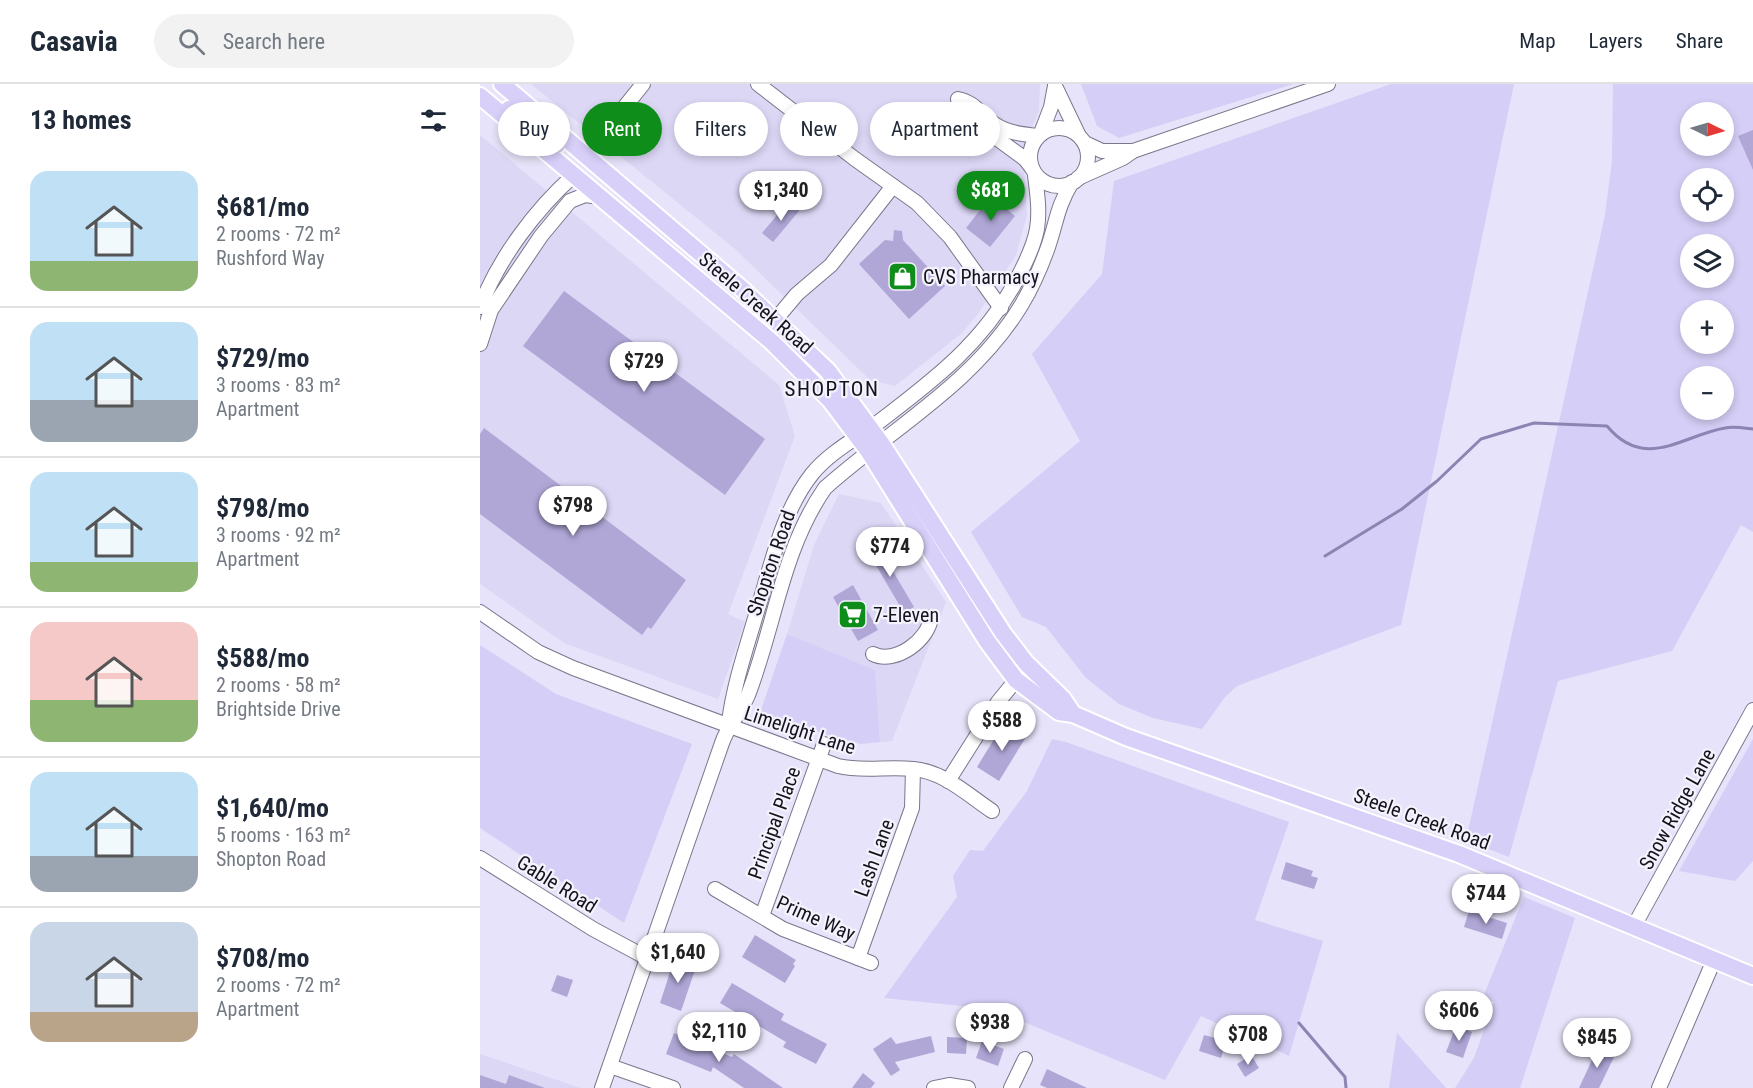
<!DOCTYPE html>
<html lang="en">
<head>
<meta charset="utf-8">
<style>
  :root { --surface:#fff; --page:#f2f2f3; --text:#1f2937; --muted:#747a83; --line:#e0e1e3; --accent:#0f8d1a }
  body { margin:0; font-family:"Roboto Condensed",sans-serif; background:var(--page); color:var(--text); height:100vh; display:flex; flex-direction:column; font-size:22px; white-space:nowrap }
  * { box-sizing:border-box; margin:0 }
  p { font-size:20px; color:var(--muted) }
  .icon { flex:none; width:33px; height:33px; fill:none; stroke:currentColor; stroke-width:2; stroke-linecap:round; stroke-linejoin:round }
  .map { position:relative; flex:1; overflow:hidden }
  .side { display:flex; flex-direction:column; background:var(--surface); width:480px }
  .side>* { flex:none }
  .banner { position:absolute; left:18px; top:18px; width:570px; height:54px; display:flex; gap:12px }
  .needle { width:39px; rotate:95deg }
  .fabs { position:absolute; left:1200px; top:18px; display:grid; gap:12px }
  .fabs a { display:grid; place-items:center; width:54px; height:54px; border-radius:50%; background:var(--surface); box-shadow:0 3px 9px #0003; font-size:30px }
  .price { position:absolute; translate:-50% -51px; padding:0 14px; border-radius:21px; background:#fff; color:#222; font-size:20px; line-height:39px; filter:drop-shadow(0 2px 3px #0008) }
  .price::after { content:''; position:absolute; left:50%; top:36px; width:18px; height:14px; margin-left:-9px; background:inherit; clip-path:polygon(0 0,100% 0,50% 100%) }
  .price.on { background:var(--accent); color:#fff }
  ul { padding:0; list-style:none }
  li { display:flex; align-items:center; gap:18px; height:150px; padding:0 30px }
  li+li { border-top:2px solid var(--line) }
  li span { display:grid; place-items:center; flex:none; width:168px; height:120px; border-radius:18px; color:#555 }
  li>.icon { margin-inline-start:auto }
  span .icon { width:72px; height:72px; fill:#fffc; stroke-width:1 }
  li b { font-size:26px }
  h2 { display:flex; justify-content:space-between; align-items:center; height:72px; padding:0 30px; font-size:26px }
  .chip { padding:0 21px; border-radius:27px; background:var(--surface); box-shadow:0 3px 9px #0003; font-size:21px; line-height:54px }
  .chip.on { background:var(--accent); color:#fff }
  header { display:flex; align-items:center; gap:36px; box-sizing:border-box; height:84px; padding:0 30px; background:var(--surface); border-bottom:2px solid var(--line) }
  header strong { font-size:28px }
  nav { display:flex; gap:33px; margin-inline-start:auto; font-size:21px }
  .search { width:420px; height:54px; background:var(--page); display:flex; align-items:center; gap:15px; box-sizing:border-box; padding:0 21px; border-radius:33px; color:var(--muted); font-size:22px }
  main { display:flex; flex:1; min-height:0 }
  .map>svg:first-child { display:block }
  .built { fill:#dcd7f5 }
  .green { fill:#d5cef6; fill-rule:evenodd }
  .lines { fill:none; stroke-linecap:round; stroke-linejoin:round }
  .stream { stroke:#8d84b3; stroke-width:3 }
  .building { fill:#b0a7d7 }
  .minor-casing { stroke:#7a778b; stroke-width:16 }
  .major-casing { stroke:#fff; stroke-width:20 }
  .minor { stroke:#fff; stroke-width:14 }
  .major { stroke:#d9d0fa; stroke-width:16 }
  .labels { text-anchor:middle; stroke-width:4.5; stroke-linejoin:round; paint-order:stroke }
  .poi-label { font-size:20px; fill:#14131b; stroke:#f4f2fc; text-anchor:start }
  .street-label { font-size:20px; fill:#14131b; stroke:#f4f2fc }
  .neighbourhood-label { font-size:21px; letter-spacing:1.5px; fill:#14131b; stroke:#f4f2fc }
</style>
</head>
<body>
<header>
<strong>Casavia</strong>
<div class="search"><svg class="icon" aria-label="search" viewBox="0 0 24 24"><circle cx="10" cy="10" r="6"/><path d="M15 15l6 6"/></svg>Search here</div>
<nav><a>Map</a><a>Layers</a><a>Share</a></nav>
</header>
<main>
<section class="side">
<h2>13 homes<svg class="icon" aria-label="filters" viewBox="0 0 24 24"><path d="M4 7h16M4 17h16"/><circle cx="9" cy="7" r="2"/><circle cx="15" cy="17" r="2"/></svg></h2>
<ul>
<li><span style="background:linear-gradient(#bfe0f5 75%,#8fb573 0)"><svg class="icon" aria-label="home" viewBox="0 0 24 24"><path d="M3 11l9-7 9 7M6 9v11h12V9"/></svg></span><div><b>$681/mo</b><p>2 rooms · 72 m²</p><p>Rushford Way</p></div></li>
<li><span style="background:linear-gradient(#bfe0f5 65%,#9aa5b1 0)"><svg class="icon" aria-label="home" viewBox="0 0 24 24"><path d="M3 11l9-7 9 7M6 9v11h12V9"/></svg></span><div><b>$729/mo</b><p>3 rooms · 83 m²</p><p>Apartment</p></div></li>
<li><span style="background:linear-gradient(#bfe0f5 75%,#8fb573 0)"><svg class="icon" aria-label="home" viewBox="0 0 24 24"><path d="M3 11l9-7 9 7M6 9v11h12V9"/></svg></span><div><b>$798/mo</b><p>3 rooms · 92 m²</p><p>Apartment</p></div></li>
<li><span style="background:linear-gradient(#f6c9c9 65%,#8fb573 0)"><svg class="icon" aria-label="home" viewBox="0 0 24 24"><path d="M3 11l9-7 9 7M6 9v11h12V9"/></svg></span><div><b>$588/mo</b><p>2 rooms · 58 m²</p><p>Brightside Drive</p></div></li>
<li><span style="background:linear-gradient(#bfe0f5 70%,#9aa5b1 0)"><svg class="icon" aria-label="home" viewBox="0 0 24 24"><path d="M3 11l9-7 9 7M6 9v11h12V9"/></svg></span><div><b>$1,640/mo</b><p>5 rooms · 163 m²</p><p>Shopton Road</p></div></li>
<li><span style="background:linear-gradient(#c9d6e8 75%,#b9a48a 0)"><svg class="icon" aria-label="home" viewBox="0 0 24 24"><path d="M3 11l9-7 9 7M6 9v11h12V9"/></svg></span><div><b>$708/mo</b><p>2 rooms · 72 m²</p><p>Apartment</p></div></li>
</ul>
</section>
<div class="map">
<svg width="1273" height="1004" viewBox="0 0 1273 1004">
  <rect width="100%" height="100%" fill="#e7e3fa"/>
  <g class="built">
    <polygon points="51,0 560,0 559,27 543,65 547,131 536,171 498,230 482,249 415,302 390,296 255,165"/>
    <polygon points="0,51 299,301 315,352 248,530 265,538 238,615 84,559 0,500"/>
    <polygon points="359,410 401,419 466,518 412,657 400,658 395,586 307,550 334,461"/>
    <polygon points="0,970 101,1004 0,1004"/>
  </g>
  <g class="green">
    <polygon points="601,0 813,0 639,54 617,42"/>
    <polygon points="911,0 1034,0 921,541 757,602 745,613 722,645 673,634 639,620 606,594 566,543 542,533 491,448 600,357 552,270 622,190 634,97"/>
    <path d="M1133 0H1273V448L1261 441 1192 567 1078 597 1029 773 986 756 1125 131 1132 77ZM1210 28H1244V62H1210ZM1210 94H1244V128H1210ZM1210 160H1244V194H1210ZM1210 226H1244V260H1210ZM1210 292H1244V326H1210Z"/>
    <polygon points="307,550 395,586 400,658 381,660 284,633 281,626"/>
    <polygon points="0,561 76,610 212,660 144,839 0,744"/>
    <polygon points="572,655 586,658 809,738 775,836 843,857 809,972 721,932 685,996 512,925 404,914 477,813 473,792 490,766 503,767 547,707"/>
    <polygon points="1273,655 1273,777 1255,797 1199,787"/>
    <polygon points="1044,813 1095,834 1040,1004 975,1004 994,974 1014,918 1003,913"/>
    <polygon points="917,949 966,1004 909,1004"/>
  </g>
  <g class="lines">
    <g class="stream">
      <path d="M845 472 922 425 957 397 1001 355 1054 339 1127 342C1165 388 1203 351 1245 344 1253 342 1264 344 1273 345"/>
      <polyline points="819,939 865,993 866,1004"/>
    </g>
  </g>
  <g class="building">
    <polygon points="1273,46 1273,86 1258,52"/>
    <polygon points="511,112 535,132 510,163 486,144"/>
    <polygon points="309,117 319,127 293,158 282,149"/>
    <polygon points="414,146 422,147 423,156 465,202 429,235 379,180 405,156 413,157"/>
    <polygon points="84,207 285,355 245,411 43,262"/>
    <polygon points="4,344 206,496 171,545 168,543 162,551 0,430 0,350"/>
    <polygon points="397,460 434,523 424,529 387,466"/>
    <polygon points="373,501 398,546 378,557 353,513"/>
    <polygon points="524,639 546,653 519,697 497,683"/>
    <polygon points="806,778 833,787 831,792 838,794 834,805 801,795"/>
    <polygon points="989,827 1027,839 1022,855 984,843"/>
    <polygon points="275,851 316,876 313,880 315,882 305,899 262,873"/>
    <polygon points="195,873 217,880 201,927 180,919"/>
    <polygon points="77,891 93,896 87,913 71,907"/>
    <polygon points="252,899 304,930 301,936 347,960 336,980 303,963 306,958 240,919"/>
    <polygon points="976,942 992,948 983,974 966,968"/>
    <polygon points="194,949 252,973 254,970 303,1004 264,1004 233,983 231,988 186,970"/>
    <polygon points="724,951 746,957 741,974 719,967"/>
    <polygon points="451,952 455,968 415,978 420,986 411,992 393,965 411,953 416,960"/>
    <polygon points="467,953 487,954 486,970 467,969"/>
    <polygon points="502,957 524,965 518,982 496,974"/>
    <polygon points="1118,963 1135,971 1119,1004 1099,1004"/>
    <polygon points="771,971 779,984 765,993 757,980"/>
    <polygon points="567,985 607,1004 567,1004 560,1001"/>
    <polygon points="383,989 395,999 391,1004 372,1004"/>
    <polygon points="0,991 26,1000 29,991 65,1004 0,1004"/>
  </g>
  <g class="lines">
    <defs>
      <g id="minor">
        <polyline points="278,0 375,75 437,119 470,153 521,224"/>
        <polyline points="575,2 598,50"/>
        <circle cx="579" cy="73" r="29"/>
        <polyline points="561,49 571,23 575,2"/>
        <polyline points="605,59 622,67 653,67"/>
        <polyline points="106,71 163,0"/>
        <path d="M552 84 545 75 481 28 478 15C493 18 498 27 509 36 523 48 539 50 558 52"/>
        <polyline points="598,94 643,74 653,67 848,0"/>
        <path d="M0 223C19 174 55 126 94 91"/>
        <polyline points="296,235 317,210 351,181 413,102"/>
        <polyline points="0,260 11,226 61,152 90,117 105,111 120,113"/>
        <path d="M0 528 58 568 93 584 358 682C383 688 408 682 433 685 463 687 488 711 512 727"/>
        <path d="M393 570C415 581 449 556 451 533"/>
        <path d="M249 638C254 599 267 562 278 524 292 479 302 428 332 390 350 368 377 354 400 337 454 296 505 257 537 195 545 180 554 162 557 145 560 126 557 109 555 91"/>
        <polyline points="468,697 518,618 536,596"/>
        <polyline points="0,774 113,845 167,874"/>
        <polyline points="235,805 303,845 391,879"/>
        <polyline points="282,832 344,660"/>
        <polyline points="1154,842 1273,626"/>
        <polyline points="378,874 432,724 433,685"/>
        <polyline points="130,982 193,1004"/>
        <path d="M122 1004 242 659C248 641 261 628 268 611 295 541 302 466 345 404 412 344 494 300 542 220 552 203 560 185 567 166 577 138 576 125 592 98"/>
        <polyline points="454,1004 469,1001 488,1004"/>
        <polyline points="531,1004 545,975"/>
        <polyline points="1179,1004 1234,876"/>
      </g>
      <g id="major">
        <polyline points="22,0 262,205 348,287 401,359 523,549 546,579 583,615 593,630"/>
        <polyline points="0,12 292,258 350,316 389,368 507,557 536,596 579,628 593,630 646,653 979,770 1273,892"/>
        <polyline points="29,25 77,61"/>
      </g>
    </defs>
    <use href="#minor" class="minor-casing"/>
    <use href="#major" class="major-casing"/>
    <use href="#minor" class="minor"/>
    <use href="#major" class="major"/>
  </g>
  <defs>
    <symbol id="shop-square" viewBox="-11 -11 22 22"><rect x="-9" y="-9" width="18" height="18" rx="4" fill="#0f8d1a" stroke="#f4f2fc"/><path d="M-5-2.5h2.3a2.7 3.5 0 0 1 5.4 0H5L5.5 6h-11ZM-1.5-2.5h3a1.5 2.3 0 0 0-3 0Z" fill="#fff"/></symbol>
    <symbol id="supermarket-square" viewBox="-11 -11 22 22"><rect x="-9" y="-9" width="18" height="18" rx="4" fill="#0f8d1a" stroke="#f4f2fc"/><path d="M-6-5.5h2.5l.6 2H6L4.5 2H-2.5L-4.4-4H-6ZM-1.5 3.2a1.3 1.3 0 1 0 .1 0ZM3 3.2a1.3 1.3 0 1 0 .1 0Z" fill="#fff"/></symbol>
  </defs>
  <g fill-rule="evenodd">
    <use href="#shop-square" x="406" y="176" width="33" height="33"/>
    <use href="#supermarket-square" x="356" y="514" width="33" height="33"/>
  </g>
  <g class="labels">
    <g class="poi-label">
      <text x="443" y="200">CVS Pharmacy</text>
      <text x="393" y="538">7-Eleven</text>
    </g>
    <g class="street-label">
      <text transform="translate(276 219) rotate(41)" y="7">Steele Creek Road</text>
      <text transform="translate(291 479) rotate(-71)" y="7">Shopton Road</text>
      <text transform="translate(320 646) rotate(18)" y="7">Limelight Lane</text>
      <text transform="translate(1197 725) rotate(-61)" y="7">Snow Ridge Lane</text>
      <text transform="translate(942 735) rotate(20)" y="7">Steele Creek Road</text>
      <text transform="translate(294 739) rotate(-70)" y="7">Principal Place</text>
      <text transform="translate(394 774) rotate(-70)" y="7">Lash Lane</text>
      <text transform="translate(77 800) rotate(32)" y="7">Gable Road</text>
      <text transform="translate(336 834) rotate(24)" y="7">Prime Way</text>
    </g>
    <g class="neighbourhood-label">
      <text x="352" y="312">SHOPTON</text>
    </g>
  </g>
</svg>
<div class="fabs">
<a><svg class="needle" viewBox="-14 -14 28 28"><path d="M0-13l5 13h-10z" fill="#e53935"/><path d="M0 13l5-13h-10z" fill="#747a83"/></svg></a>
<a><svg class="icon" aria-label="locate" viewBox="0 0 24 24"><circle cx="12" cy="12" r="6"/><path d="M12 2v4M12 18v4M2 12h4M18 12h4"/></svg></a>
<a><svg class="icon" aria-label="layers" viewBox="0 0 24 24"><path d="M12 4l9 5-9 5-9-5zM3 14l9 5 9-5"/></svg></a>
<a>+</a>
<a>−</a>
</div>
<b class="price" style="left:301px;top:138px">$1,340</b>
<b class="price on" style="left:511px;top:138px">$681</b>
<b class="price" style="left:164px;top:309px">$729</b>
<b class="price" style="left:93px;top:453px">$798</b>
<b class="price" style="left:410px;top:494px">$774</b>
<b class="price" style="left:522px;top:668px">$588</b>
<b class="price" style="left:1006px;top:841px">$744</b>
<b class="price" style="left:198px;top:900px">$1,640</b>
<b class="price" style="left:979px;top:958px">$606</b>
<b class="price" style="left:510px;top:970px">$938</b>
<b class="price" style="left:239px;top:979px">$2,110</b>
<b class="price" style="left:768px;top:982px">$708</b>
<b class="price" style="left:1117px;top:985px">$845</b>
<div class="banner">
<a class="chip">Buy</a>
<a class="chip on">Rent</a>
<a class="chip">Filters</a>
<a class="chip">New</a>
<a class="chip">Apartment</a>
</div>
</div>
</main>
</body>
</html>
